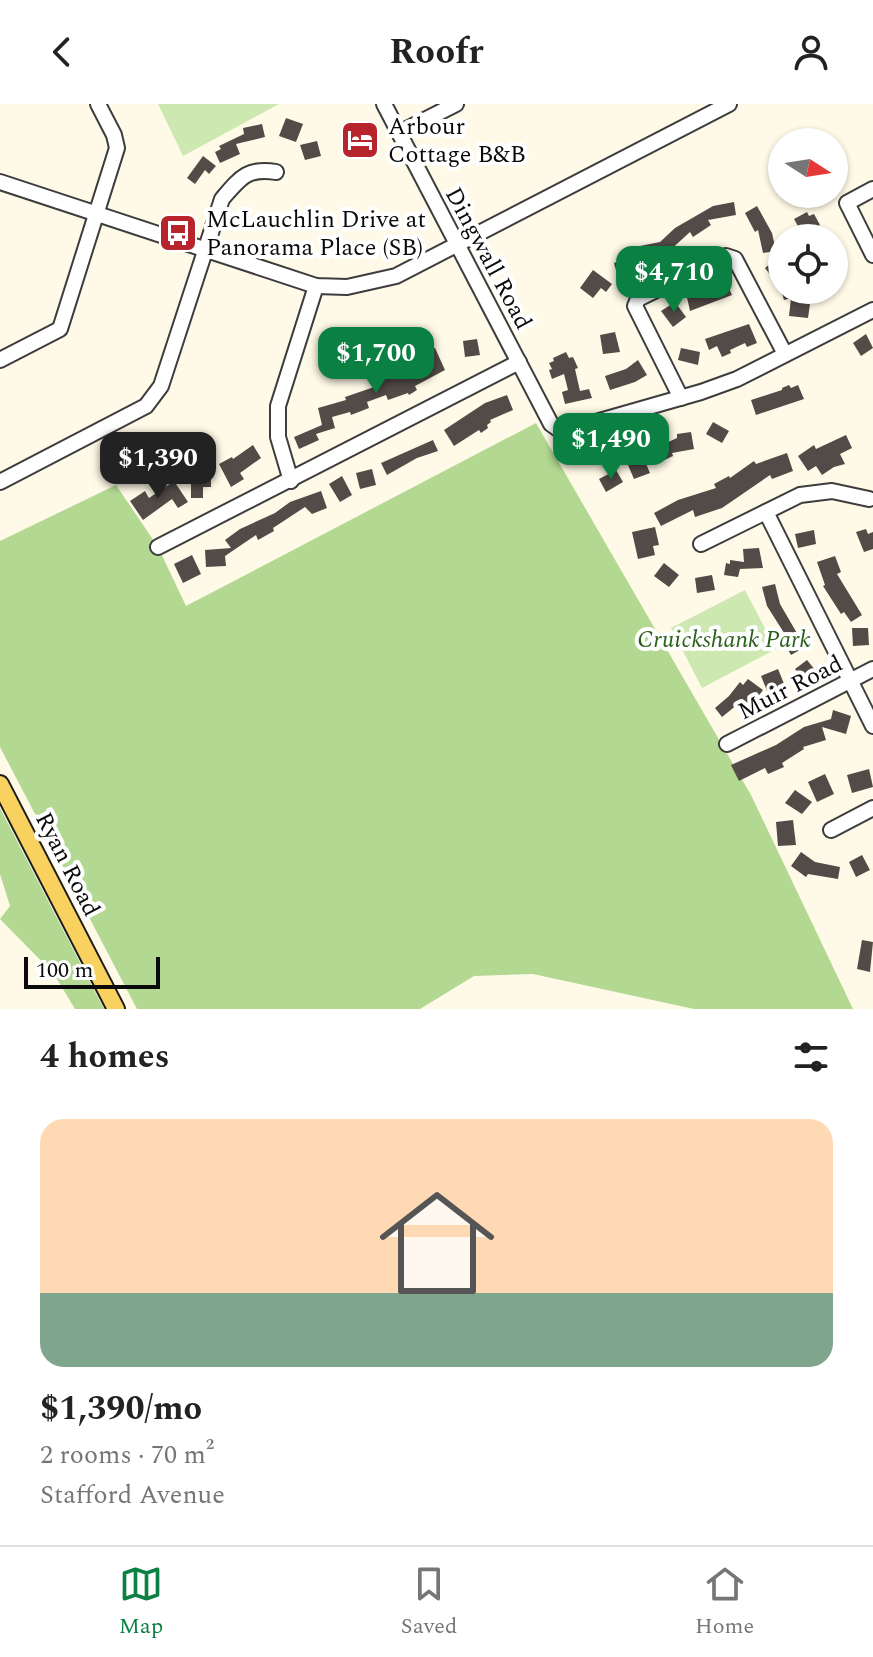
<!DOCTYPE html>
<html lang="en">
<head>
<meta charset="utf-8">
<style>
  :root { --surface:#fff; --page:#f6f6f6; --text:#222; --muted:#767676; --line:#e0e0e0; --accent:#0b8043 }
  body { margin:0; font-family:Spectral,serif; background:var(--page); color:var(--text); height:100vh; display:flex; flex-direction:column; font-size:30px; white-space:nowrap }
  * { box-sizing:border-box; margin:0 }
  p { font-size:26px; color:var(--muted) }
  .icon { flex:none; width:44px; height:44px; fill:none; stroke:currentColor; stroke-width:2; stroke-linecap:round; stroke-linejoin:round }
  .map { position:relative; height:905px; overflow:hidden }
  .side { display:flex; flex-direction:column; background:var(--surface); flex:1 }
  .side>* { flex:none }
  .needle { width:52px; rotate:102deg }
  .fabs { position:absolute; left:768px; top:24px; display:grid; gap:16px }
  .fabs a { display:grid; place-items:center; width:80px; height:80px; border-radius:50%; background:var(--surface); box-shadow:0 2px 6px #0004; font-size:40px }
  .scale { position:absolute; left:24px; bottom:20px; width:136px; box-sizing:border-box; padding-left:8px; border:4px solid #0a0a0a; border-top:0; font-size:22px; line-height:28px; white-space:nowrap; color:#0a0a0a; -webkit-text-stroke:6px #fff; paint-order:stroke }
  .price { position:absolute; translate:-50% -68px; padding:0 18px; border-radius:16px; background:var(--accent); color:#fff; font-size:26px; line-height:52px; filter:drop-shadow(0 2px 4px #0008) }
  .price::after { content:''; position:absolute; left:50%; top:48px; width:24px; height:18px; margin-left:-12px; background:inherit; clip-path:polygon(0 0,100% 0,50% 100%) }
  .price.current { background:#222; color:#fff }
  ul { padding:0; list-style:none }
  li { display:grid; align-content:center; gap:16px; height:424px; padding:0 40px }
  li+li { border-top:2px solid var(--line) }
  li span { display:grid; place-items:center; height:248px; border-radius:24px; color:#555 }
  li>.icon { margin-inline-start:auto }
  span .icon { width:144px; height:144px; fill:#fffc; stroke-width:1 }
  li b { font-size:34px }
  h2 { display:flex; justify-content:space-between; align-items:center; height:96px; padding:0 40px; font-size:34px }
  header { display:flex; justify-content:space-between; align-items:center; height:104px; padding:0 40px; background:var(--surface); font-size:36px; font-weight:700 }
  .tabs { display:flex; justify-content:space-around; align-items:center; height:112px; border-top:2px solid var(--line); background:var(--surface); font-size:22px; color:var(--muted) }
  .tabs a { display:grid; justify-items:center; gap:4px }
  .tabs .current { color:var(--accent) }
  .map>svg:first-child { display:block }
  .green { fill:#cee8b2 }
  .forest { fill:#b2d892 }
  .building { fill:#524b47 }
  .lines { fill:none; stroke-linecap:round; stroke-linejoin:round }
  .minor-casing { stroke:#3d3d3d; stroke-width:18 }
  .major-casing { stroke:#1b1b1b; stroke-width:20 }
  .minor { stroke:#fff; stroke-width:14 }
  .major { stroke:#f8d15e; stroke-width:16 }
  .labels { text-anchor:middle; stroke-width:8; stroke-linejoin:round; paint-order:stroke }
  .poi-label { font-size:24px; fill:#0a0a0a; stroke:#fff; text-anchor:start }
  .street-label { font-size:24px; fill:#0a0a0a; stroke:#fff }
  .park-label { font-size:24px; font-style:italic; fill:#2b601c; stroke:#fff }
</style>
</head>
<body>
<header><svg class="icon" aria-label="back" viewBox="0 0 24 24"><path d="M15 5l-7 7 7 7"/></svg>Roofr<svg class="icon" aria-label="person" viewBox="0 0 24 24"><circle cx="12" cy="8" r="4"/><path d="M4 21q1-7 8-7t8 7"/></svg></header>
<div class="map">
<svg width="873" height="905" viewBox="0 0 873 905">
  <rect width="100%" height="100%" fill="#fffae7"/>
  <g class="green">
    <polygon points="158,0 279,0 183,52"/>
    <polygon points="745,486 776,545 702,584 671,524"/>
  </g>
  <g class="forest">
    <polygon points="536,319 751,691 853,905 694,905 533,870 474,872 420,905 137,905 0,643 0,437 116,381 158,443 186,502"/>
    <polygon points="0,704 104,905 75,905 54,870 0,815 10,802 0,770"/>
  </g>
  <g class="building">
    <polygon points="286,14 303,20 296,38 279,32"/>
    <polygon points="262,20 265,33 236,40 240,50 220,59 215,48 221,45 219,42 244,30 243,24"/>
    <polygon points="317,37 321,52 305,56 300,41"/>
    <polygon points="203,52 216,62 209,70 205,66 195,80 187,74"/>
    <polygon points="734,98 736,111 708,116 711,121 693,133 690,128 667,149 654,151 656,160 639,164 640,166 618,173 614,159 641,150 640,142 660,138 675,124 713,102"/>
    <polygon points="757,102 772,129 776,147 763,149 758,126 755,128 745,109"/>
    <polygon points="807,108 809,112 814,110 820,121 803,131 794,115"/>
    <polygon points="782,150 782,171 775,177 765,164"/>
    <polygon points="593,166 612,180 606,188 601,184 593,194 580,184"/>
    <polygon points="714,176 717,184 727,180 732,191 690,207 686,189 706,183 705,180"/>
    <polygon points="781,186 811,186 804,190 807,199 810,200 808,214 789,212 791,194 784,196"/>
    <polygon points="675,198 686,213 673,223 661,207"/>
    <polygon points="749,220 757,239 747,243 745,239 730,246 731,249 722,253 717,242 709,246 705,235"/>
    <polygon points="615,228 620,248 603,250 600,231"/>
    <polygon points="866,230 873,244 861,252 853,239"/>
    <polygon points="477,235 480,251 465,253 463,237"/>
    <polygon points="435,244 445,266 415,282 417,286 409,291 408,289 388,296 386,291 367,298 369,304 351,311 350,308 332,313 335,324 316,330 319,336 299,345 294,333 322,321 318,304 346,296 345,293 380,281 378,276 391,272 392,275 422,257 419,251"/>
    <polygon points="681,244 700,248 698,261 678,256"/>
    <polygon points="566,248 569,254 573,253 578,264 575,265 580,287 589,285 592,294 565,300 562,288 568,286 564,270 552,275 549,266 552,265 549,259 554,257 553,254"/>
    <polygon points="638,256 647,271 635,278 610,286 605,272 626,265"/>
    <polygon points="789,281 791,284 798,281 804,295 756,311 751,296 782,286 782,284"/>
    <polygon points="507,291 513,306 490,316 491,318 487,321 488,324 481,329 479,326 454,342 444,326 485,299"/>
    <polygon points="713,318 729,327 722,339 706,330"/>
    <polygon points="691,328 694,345 672,349 673,352 660,358 653,345 677,334 677,330"/>
    <polygon points="846,331 852,344 840,350 845,360 834,363 822,371 816,362 808,367 798,352 814,341 816,345"/>
    <polygon points="433,336 438,347 417,354 387,371 381,359"/>
    <polygon points="253,341 261,354 240,369 244,375 231,383 219,360 232,353 233,355"/>
    <polygon points="787,349 793,367 772,375 770,371 722,404 695,413 693,406 661,422 654,409 678,396 716,384 714,380 729,372 730,374 754,357 756,360"/>
    <polygon points="644,355 650,369 634,375 628,361"/>
    <polygon points="372,365 376,381 360,385 356,369"/>
    <polygon points="616,366 623,378 606,388 599,375"/>
    <polygon points="191,371 211,371 211,383 203,383 203,394 191,394"/>
    <polygon points="342,372 352,391 340,398 329,380"/>
    <polygon points="174,377 188,398 178,404 172,395 143,416 130,397 145,387 149,394"/>
    <polygon points="321,387 327,404 312,410 305,403 273,424 274,427 258,436 256,431 225,452 226,462 206,463 205,446 231,444 225,436 240,425 275,409 290,398"/>
    <polygon points="655,423 659,441 653,442 655,451 638,455 632,428"/>
    <polygon points="866,425 868,430 873,428 873,445 864,448 856,428"/>
    <polygon points="814,426 816,440 798,444 795,430"/>
    <polygon points="759,444 763,464 740,465 738,473 724,471 726,459 730,460 730,456 744,458 743,445"/>
    <polygon points="192,451 201,470 183,479 174,460"/>
    <polygon points="835,452 841,468 837,470 862,511 851,518 844,508 841,510 823,482 825,481 817,458"/>
    <polygon points="664,459 679,471 669,483 654,472"/>
    <polygon points="712,471 715,486 697,489 695,474"/>
    <polygon points="775,480 780,500 805,543 791,551 782,535 786,532 767,502 762,483"/>
    <polygon points="852,524 868,524 869,541 853,542"/>
    <polygon points="807,556 816,567 804,577 795,565"/>
    <polygon points="778,565 785,582 768,589 761,572"/>
    <polygon points="748,575 763,586 751,602 743,596 722,613 715,604 729,592 740,578 743,581"/>
    <polygon points="833,606 851,612 846,630 822,623 826,636 803,643 804,645 782,659 784,663 768,670 765,664 739,677 731,661 776,641 804,623 831,615"/>
    <polygon points="869,665 873,683 852,689 847,671"/>
    <polygon points="825,670 834,690 817,698 808,678"/>
    <polygon points="795,686 812,698 802,710 785,699"/>
    <polygon points="793,716 796,741 778,742 776,718"/>
    <polygon points="801,748 815,758 840,763 838,775 808,770 806,773 791,762"/>
    <polygon points="862,751 870,766 856,773 849,758"/>
    <polygon points="862,836 873,838 870,868 857,865"/>
  </g>
  <g class="lines">
    <defs>
      <g id="minor">
        <polyline points="384,0 551,320 558,325 568,326 701,288 737,275 873,206"/>
        <polyline points="399,29 456,0"/>
        <polyline points="0,78 316,182 347,183 396,172 729,0"/>
        <polyline points="873,85 847,99 873,151"/>
        <polyline points="0,256 60,225 117,44 114,31 98,0"/>
        <polyline points="681,294 635,202 638,195 726,152 735,155 785,250"/>
        <polyline points="291,377 278,333 278,302 316,182"/>
        <path d="M0 378 146 302 161 282 222 95C240 74 248 63 276 68"/>
        <polyline points="766,408 873,622"/>
        <polyline points="701,440 800,391 832,387 869,395"/>
        <polyline points="158,443 519,258"/>
        <polyline points="727,640 873,565"/>
        <polyline points="831,726 873,704"/>
      </g>
      <polyline id="major" points="0,680 116,905"/>
    </defs>
    <use href="#minor" class="minor-casing"/>
    <use href="#major" class="major-casing"/>
    <use href="#minor" class="minor"/>
    <use href="#major" class="major"/>
  </g>
  <defs>
    <symbol id="hotel-square" viewBox="-11 -11 22 22"><rect x="-9" y="-9" width="18" height="18" rx="4" fill="#b8242c" stroke="#fff"/><path d="M-6-4.5h1.5V1H6V5H4.5V3h-9V5H-6ZM-4 0a1.8 1.8 0 1 1 3.6 0ZM.5 0V-2.5h3Q6-2.5 6 0Z" fill="#fff"/></symbol>
    <symbol id="bus-square" viewBox="-11 -11 22 22"><rect x="-9" y="-9" width="18" height="18" rx="4" fill="#b8242c" stroke="#fff"/><path d="M-5-6H5V4H4V6H2V4H-2V6H-4V4H-5ZM-3.5-4V0h7V-4ZM-3.5 1.2v1.5H-2V1.2ZM2 1.2v1.5H3.5V1.2Z" fill="#fff"/></symbol>
  </defs>
  <g fill-rule="evenodd">
    <use href="#hotel-square" x="338" y="14" width="44" height="44"/>
    <use href="#bus-square" x="156" y="107" width="44" height="44"/>
  </g>
  <g class="labels">
    <g class="poi-label">
      <text x="388" y="30">Arbour<tspan x="388" dy="28">Cottage B&amp;B</tspan></text>
      <text x="206" y="123">McLauchlin Drive at<tspan x="206" dy="28">Panorama Place (SB)</tspan></text>
    </g>
    <g class="street-label">
      <text transform="translate(489 154) rotate(62)" y="8">Dingwall Road</text>
      <text transform="translate(790 583) rotate(-27)" y="8">Muir Road</text>
      <text transform="translate(68 760) rotate(63)" y="8">Ryan Road</text>
    </g>
    <g class="park-label">
      <text x="724" y="543">Cruickshank Park</text>
    </g>
  </g>
</svg>
<div class="fabs">
<a><svg class="needle" viewBox="-14 -14 28 28"><path d="M0-13l5 13h-10z" fill="#e53935"/><path d="M0 13l5-13h-10z" fill="#767676"/></svg></a>
<a><svg class="icon" aria-label="locate" viewBox="0 0 24 24"><circle cx="12" cy="12" r="6"/><path d="M12 2v4M12 18v4M2 12h4M18 12h4"/></svg></a>
</div>
<div class="scale">100 m</div>
<b class="price" style="left:674px;top:210px">$4,710</b>
<b class="price" style="left:376px;top:291px">$1,700</b>
<b class="price" style="left:611px;top:377px">$1,490</b>
<b class="price current" style="left:158px;top:396px">$1,390</b>
</div>
<section class="side">
<h2>4 homes<svg class="icon" aria-label="filters" viewBox="0 0 24 24"><path d="M4 7h16M4 17h16"/><circle cx="9" cy="7" r="2"/><circle cx="15" cy="17" r="2"/></svg></h2>
<ul>
<li><span style="background:linear-gradient(#ffd9b3 70%,#7fa58c 0)"><svg class="icon" aria-label="home" viewBox="0 0 24 24"><path d="M3 11l9-7 9 7M6 9v11h12V9"/></svg></span><div><b>$1,390/mo</b><p>2 rooms · 70 m²</p><p>Stafford Avenue</p></div></li>
</ul>
</section>
<nav class="tabs">
<a class="current"><svg class="icon" aria-label="map" viewBox="0 0 24 24"><path d="M3 6l6-2 6 2 6-2v14l-6 2-6-2-6 2zM9 4v14M15 6v14"/></svg>Map</a>
<a><svg class="icon" aria-label="saved" viewBox="0 0 24 24"><path d="M7 4h10v16l-5-4-5 4z"/></svg>Saved</a>
<a><svg class="icon" aria-label="home" viewBox="0 0 24 24"><path d="M3 11l9-7 9 7M6 9v11h12V9"/></svg>Home</a>
</nav>
</body>
</html>
